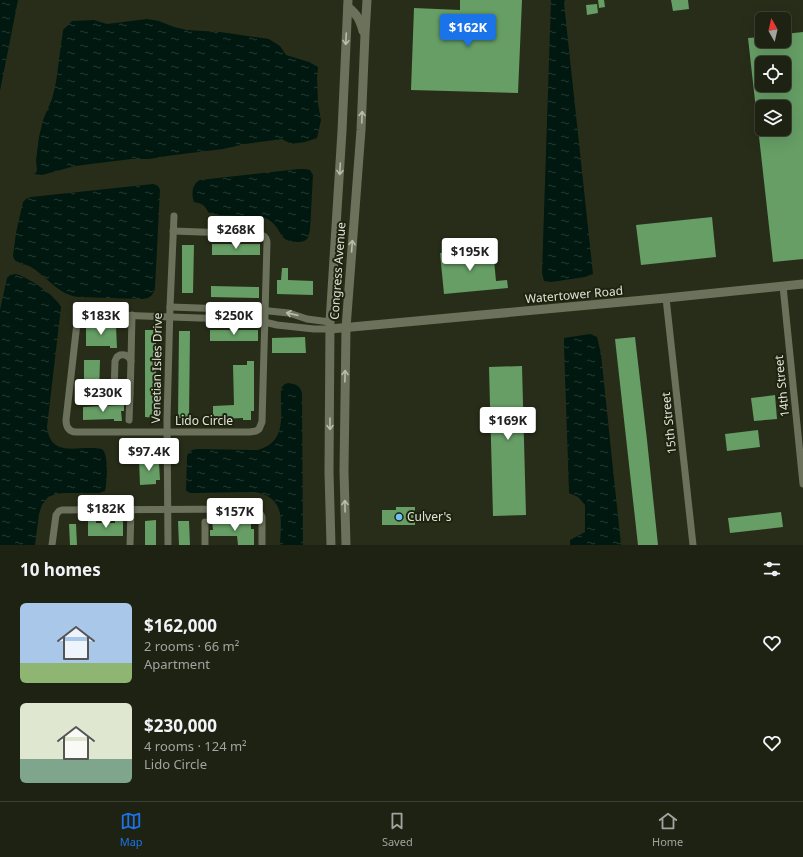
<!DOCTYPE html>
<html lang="en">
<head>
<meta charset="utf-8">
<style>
  :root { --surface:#1e2213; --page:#2b2f21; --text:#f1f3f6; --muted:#a1a4a0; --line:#3c3f33; --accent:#1a73e8 }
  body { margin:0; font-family:"Noto Sans",sans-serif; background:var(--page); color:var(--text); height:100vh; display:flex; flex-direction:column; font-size:15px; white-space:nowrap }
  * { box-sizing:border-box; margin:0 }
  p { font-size:13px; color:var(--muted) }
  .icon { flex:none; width:22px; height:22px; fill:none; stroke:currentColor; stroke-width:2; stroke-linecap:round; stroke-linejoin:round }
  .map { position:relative; height:545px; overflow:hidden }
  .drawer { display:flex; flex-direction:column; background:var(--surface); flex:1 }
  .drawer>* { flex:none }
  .needle { width:26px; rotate:352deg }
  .fabs { position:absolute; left:755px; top:12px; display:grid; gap:8px }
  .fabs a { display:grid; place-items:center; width:36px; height:36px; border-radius:6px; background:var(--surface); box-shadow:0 4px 16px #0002,0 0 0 1px var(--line); font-size:20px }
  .price { position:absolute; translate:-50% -34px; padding:0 9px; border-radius:4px; background:#fff; color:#222; font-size:13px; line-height:26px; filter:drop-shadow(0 1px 2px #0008) }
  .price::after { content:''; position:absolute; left:50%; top:24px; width:12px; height:9px; margin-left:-6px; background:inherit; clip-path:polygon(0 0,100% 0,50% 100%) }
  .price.on { background:var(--accent); color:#fff }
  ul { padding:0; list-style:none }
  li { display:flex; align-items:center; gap:12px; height:100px; padding:0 20px }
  li span { display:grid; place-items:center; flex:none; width:112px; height:80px; border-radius:6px; color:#555 }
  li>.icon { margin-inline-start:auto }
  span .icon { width:48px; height:48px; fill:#fffc; stroke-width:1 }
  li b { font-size:17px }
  h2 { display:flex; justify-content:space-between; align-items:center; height:48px; padding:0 20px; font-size:17px }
  .tab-bar { display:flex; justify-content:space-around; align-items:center; height:56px; border-top:1px solid var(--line); background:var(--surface); font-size:11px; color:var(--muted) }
  .tab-bar a { display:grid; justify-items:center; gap:2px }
  .tab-bar .on { color:var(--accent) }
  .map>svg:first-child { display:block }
  .water { fill:url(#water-ripples) }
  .building { fill:#669e65; fill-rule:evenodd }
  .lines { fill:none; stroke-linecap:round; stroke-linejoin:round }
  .street { stroke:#6b715b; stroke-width:7 }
  .secondary { stroke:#6b715b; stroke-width:9 }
  .oneway { stroke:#b7bcac }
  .poi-dot { fill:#70c1f4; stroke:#1e2310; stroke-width:1.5 }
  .labels { text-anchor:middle; stroke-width:4; stroke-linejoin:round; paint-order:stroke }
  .street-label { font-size:12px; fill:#e0e4d7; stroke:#1e2310 }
  .poi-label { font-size:12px; fill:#e0e4d7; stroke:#1e2310; text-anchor:start }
</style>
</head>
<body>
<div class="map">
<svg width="803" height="545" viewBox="0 0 803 545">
  <defs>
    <pattern id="water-ripples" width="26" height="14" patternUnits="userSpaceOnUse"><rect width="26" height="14" fill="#00180f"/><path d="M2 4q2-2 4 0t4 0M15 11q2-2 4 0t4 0" fill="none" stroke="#253931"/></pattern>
  </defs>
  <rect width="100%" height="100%" fill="#282d19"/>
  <g class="water">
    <polygon points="0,0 18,0 0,91"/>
    <polygon points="551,0 565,0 564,3 593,274 585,277 551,282 544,281 542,273"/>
    <polygon points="147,19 159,21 174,27 187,30 220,32 269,39 280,46 286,55 309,62 318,67 317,77 318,104 321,120 317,138 305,142 291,144 282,139 245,144 223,149 167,156 149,159 131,159 75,166 42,175 34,174 37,171 36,160 39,137 43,120 52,99 56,82 63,30 72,21 94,20 107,24"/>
    <path d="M299 169H305L310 170 313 175 310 230C309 233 309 237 307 239 302 244 290 242 285 239 282 237 281 234 279 231 275 224 270 219 262 217L218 215C206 213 210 213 204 206 201 203 198 203 194 202 191 194 192 184 200 180Z"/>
    <path d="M153 184C157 185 159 186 160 190L155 288C153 297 148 299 140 299L78 297C59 295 47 277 31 267 24 263 15 265 13 256L16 233 23 202 26 199 31 197Z"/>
    <path d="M16 274C28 277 56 296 61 307L47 427C51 460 80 444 102 449 104 451 104 451 105 454 108 462 107 483 105 491L99 493H64L56 494 48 497 42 505 39 514 35 545H0V310L7 278 10 275Z"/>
    <polygon points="590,334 597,337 601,354 621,545 570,545 570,540 585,532 585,505 578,497 569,493 564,346 564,338"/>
    <path d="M288 383C296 384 301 386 302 394L303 545H280C281 520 286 498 255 492L191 493 188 492 186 490 187 456C190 450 193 449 199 449L258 450C288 441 280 414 281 390 282 386 284 384 288 383Z"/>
  </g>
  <g class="building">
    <polygon points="460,0 522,0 518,93 411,90 414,8 460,10"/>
    <polygon points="598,0 604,0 605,7 599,8"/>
    <polygon points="671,0 688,0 689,9 673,11"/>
    <polygon points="597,4 598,13 587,15 586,5"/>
    <path d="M803 32V259L773 262 748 38 762 37V41H784V34ZM762 63H784V85H762ZM762 107H784V129H759H762Z"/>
    <polygon points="712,217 716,257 641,265 636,225"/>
    <rect x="212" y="244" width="48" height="11"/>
    <polygon points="182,245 194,245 193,293 182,293"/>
    <polygon points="493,249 496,281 507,280 508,288 444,294 440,253"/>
    <polygon points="282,268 288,268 288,280 313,281 313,295 277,294 277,280 281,280"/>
    <polygon points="211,286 259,287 259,298 211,297"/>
    <polygon points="86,325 116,326 117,348 110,348 110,346 86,346"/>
    <polygon points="145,330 156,330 156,418 145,417"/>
    <rect x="210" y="330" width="48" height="11"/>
    <polygon points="179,331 190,331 189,418 178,418"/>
    <polygon points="305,337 306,353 272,353 272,338"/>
    <polygon points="635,337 647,440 658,545 638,545 615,339"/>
    <polygon points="84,360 100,360 99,393 84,393"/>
    <polygon points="247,361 254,361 254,411 251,411 251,420 243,420 243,418 221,419 221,420 213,421 213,406 234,405 233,365 247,365"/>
    <polygon points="522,366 526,515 493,516 489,367"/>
    <polygon points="775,395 777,419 754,421 751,398"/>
    <polygon points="124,405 124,411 121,411 122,421 114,421 114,419 83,420 83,407"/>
    <polygon points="758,430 760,447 727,451 725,434"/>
    <polygon points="139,459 155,459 156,464 159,463 160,480 156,480 156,484 140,485"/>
    <polygon points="396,507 415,507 415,525 382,525 382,510 396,510"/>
    <polygon points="781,512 783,527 730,533 728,518"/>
    <polygon points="88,520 96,520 96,523 115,523 115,520 123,520 123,536 88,536"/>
    <polygon points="156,520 156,545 145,545 145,521"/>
    <polygon points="221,520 221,523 251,522 251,529 254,529 254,545 238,545 237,536 210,536 210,530 213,530 212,521"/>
    <polygon points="178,521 189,521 190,545 179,545"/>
    <polygon points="69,524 76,524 77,545 70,545"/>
  </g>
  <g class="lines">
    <g class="street">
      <path d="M173 231 257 234C263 235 266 236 267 242L262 422 259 429 256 431 250 432H76C69 432 66 427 66 420L77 323C78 317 81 315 87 314L256 320 277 325 314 329H330"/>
      <polyline points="783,286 803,484"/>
      <polyline points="666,298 693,545"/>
      <polyline points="170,307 259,310 289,313 307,319 330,322"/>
      <path d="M120 355C125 354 129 356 131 361L130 394C126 401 117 401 114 393L115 361 117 357Z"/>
      <polyline points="131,361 132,315"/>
      <polyline points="129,420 130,394"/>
      <path d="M52 545 56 515 59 511 62 510 249 509C255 510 260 511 262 517V545"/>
      <polyline points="130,545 131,510"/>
      <polyline points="168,545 167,420 170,307 174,216"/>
      <polyline points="205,545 205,522"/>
    </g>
    <g class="secondary">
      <path d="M348 7C357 14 360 20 363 31"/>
      <polyline points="330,329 666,298 803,284"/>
      <polyline points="331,545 329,472 330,322 342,131 348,0"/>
      <polyline points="346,545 344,471 346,328 361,130 365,34 367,0"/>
    </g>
  </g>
  <defs><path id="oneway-shaft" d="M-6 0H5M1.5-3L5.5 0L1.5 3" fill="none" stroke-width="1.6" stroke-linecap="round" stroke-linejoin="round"/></defs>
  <g class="oneway">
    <use href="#oneway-shaft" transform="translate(346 39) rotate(93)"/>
    <use href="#oneway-shaft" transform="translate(362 117) rotate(-88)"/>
    <use href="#oneway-shaft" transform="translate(340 169) rotate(93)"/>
    <use href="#oneway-shaft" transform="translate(352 246) rotate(-86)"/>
    <use href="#oneway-shaft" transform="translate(292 314) rotate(-167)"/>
    <use href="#oneway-shaft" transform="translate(345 376) rotate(-89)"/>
    <use href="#oneway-shaft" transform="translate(330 424) rotate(90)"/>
    <use href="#oneway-shaft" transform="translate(345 506) rotate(-91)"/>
  </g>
  <circle class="poi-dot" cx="399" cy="517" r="4"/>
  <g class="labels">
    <g class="street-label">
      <text transform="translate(338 271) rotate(-86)" y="4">Congress Avenue</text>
      <text transform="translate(574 295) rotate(-5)" y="4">Watertower Road</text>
      <text transform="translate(157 368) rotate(-89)" y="4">Venetian Isles Drive</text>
      <text transform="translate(782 386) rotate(-96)" y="4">14th Street</text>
      <text x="204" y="425">Lido Circle</text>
      <text transform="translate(669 423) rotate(-96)" y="4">15th Street</text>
    </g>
    <g class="poi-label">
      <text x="407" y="521">Culver's</text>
    </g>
  </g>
</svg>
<div class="fabs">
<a><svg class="needle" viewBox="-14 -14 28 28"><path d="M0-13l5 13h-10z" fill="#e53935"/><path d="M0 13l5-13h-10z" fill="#a1a4a0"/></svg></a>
<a><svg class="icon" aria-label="locate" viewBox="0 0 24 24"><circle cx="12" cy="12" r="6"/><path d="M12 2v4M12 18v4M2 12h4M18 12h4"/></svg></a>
<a><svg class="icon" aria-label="layers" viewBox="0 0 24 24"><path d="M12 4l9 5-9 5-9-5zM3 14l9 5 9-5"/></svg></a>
</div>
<b class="price on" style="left:468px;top:48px">$162K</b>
<b class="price" style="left:236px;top:250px">$268K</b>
<b class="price" style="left:470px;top:272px">$195K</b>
<b class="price" style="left:101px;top:336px">$183K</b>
<b class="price" style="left:234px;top:336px">$250K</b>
<b class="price" style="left:103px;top:413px">$230K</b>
<b class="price" style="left:508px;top:441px">$169K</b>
<b class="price" style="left:149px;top:472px">$97.4K</b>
<b class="price" style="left:106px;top:529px">$182K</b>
<b class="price" style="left:235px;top:532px">$157K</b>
</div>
<section class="drawer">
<h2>10 homes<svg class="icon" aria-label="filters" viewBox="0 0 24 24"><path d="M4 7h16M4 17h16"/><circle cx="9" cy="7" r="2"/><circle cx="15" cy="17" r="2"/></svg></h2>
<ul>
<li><span style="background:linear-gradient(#a9c7e8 75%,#8fb573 0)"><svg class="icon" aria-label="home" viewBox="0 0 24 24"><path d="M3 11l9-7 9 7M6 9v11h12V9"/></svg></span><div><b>$162,000</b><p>2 rooms · 66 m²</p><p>Apartment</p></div><svg class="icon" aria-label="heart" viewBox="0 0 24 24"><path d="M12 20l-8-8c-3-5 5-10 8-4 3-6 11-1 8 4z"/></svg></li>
<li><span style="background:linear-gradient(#dfe7d0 70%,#7fa58c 0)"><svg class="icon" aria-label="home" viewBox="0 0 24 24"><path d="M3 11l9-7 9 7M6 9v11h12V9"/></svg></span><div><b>$230,000</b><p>4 rooms · 124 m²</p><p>Lido Circle</p></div><svg class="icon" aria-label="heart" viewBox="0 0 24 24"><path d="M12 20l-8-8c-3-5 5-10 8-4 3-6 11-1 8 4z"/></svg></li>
</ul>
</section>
<nav class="tab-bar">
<a class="on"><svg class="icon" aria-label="map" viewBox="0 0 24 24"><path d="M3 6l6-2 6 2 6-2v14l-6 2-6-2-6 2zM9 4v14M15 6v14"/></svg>Map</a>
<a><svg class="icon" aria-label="saved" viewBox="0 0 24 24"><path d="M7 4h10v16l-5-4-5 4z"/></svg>Saved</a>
<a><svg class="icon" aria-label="home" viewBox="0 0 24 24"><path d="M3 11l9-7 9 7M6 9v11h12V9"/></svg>Home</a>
</nav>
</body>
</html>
